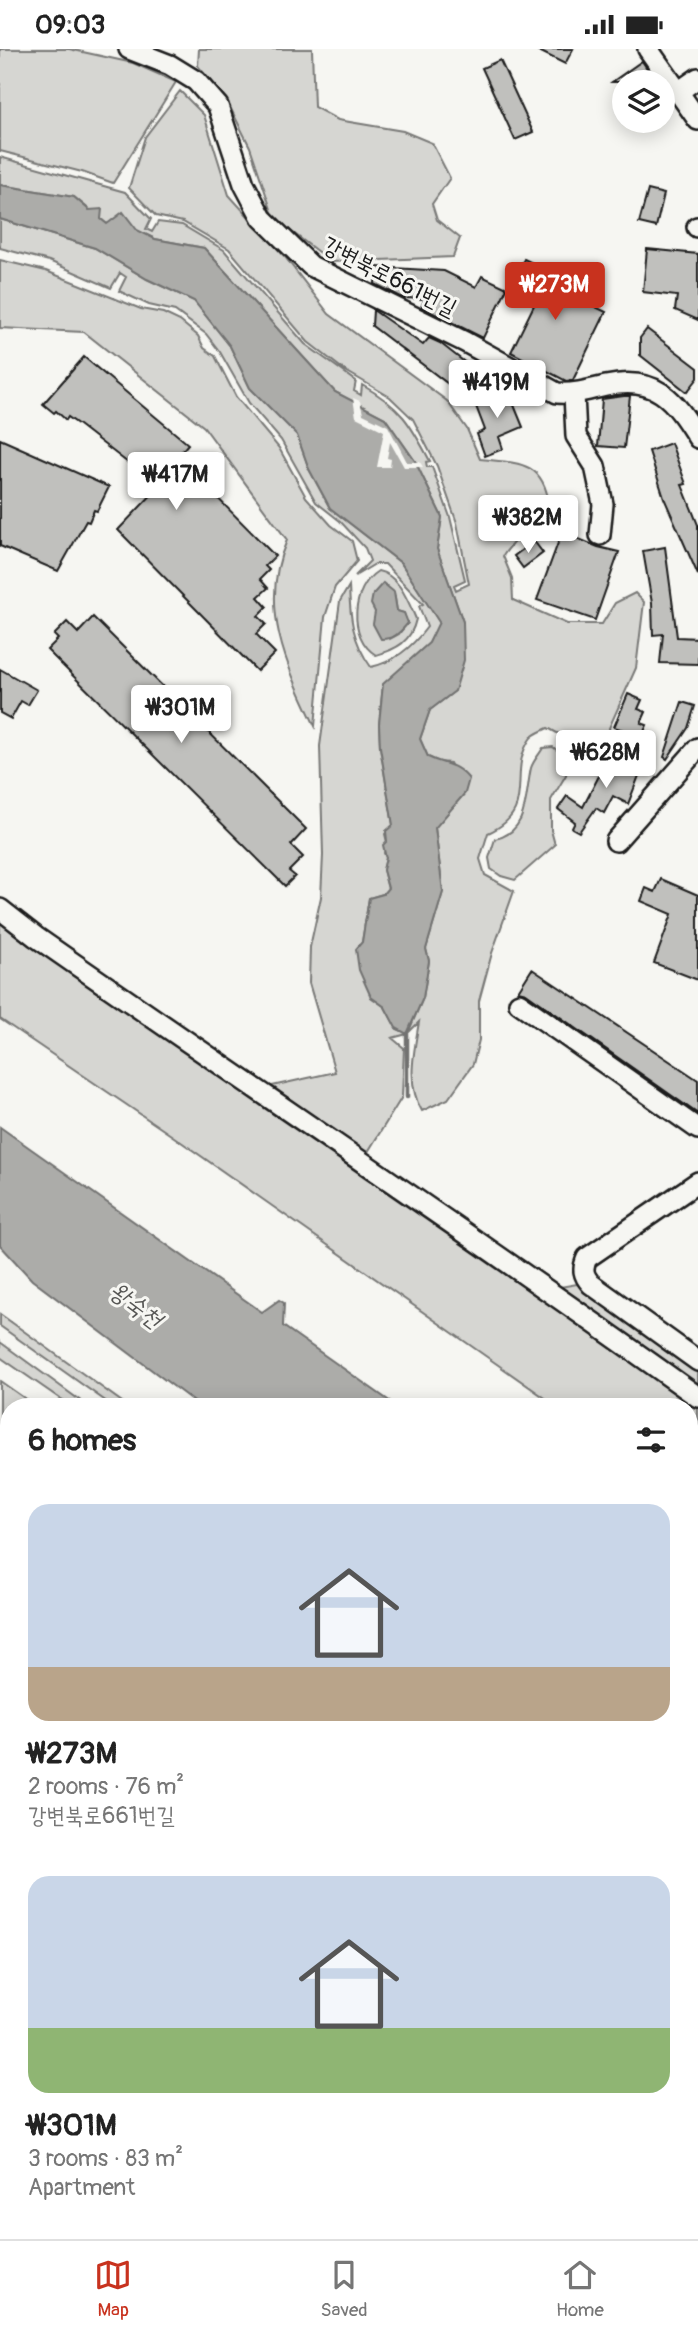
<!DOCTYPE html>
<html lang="en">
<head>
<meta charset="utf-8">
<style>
  :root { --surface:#fff; --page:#f2f2f2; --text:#222; --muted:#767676; --line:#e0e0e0; --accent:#c8321e }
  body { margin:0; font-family:Pangolin,"Poor Story",sans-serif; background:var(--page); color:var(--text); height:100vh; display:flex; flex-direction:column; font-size:26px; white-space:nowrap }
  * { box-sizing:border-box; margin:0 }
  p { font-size:23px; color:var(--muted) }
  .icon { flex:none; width:38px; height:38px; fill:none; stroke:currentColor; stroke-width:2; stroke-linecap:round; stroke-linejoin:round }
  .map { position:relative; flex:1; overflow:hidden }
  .side { position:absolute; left:0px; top:1349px; width:698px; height:842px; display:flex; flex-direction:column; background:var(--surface); border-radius:28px 28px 0 0; box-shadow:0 4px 18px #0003 }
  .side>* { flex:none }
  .tools { position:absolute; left:612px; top:21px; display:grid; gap:14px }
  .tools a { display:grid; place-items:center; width:63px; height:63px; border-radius:50%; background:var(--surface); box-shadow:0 4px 18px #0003; font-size:35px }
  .price { position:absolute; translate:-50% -60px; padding:0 16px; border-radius:7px; background:#fff; color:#222; font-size:23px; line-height:46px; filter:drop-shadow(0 2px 4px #0008) }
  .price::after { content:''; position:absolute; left:50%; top:42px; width:21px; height:16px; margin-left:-10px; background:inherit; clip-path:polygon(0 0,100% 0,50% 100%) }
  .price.active { background:var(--accent); color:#fff }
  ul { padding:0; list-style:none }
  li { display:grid; align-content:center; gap:14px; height:371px; padding:0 28px }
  li span { display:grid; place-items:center; height:217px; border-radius:21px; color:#555 }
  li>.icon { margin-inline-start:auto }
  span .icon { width:126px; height:126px; fill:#fffc; stroke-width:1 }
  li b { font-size:30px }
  h2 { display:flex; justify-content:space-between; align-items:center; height:84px; padding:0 28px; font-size:30px }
  .status { display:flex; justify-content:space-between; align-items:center; height:49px; padding:0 35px; background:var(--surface); direction:ltr }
  .status svg { height:19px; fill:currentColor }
  .menu { display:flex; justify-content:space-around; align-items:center; height:98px; border-top:2px solid var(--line); background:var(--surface); font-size:19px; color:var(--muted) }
  .menu a { display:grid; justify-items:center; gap:4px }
  .menu .active { color:var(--accent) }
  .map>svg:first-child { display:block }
  .green { fill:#d6d6d2; stroke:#797977; stroke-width:2; fill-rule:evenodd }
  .water { fill:#acaca9; stroke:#727271; stroke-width:2 }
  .pier { fill:#f6f6f2 }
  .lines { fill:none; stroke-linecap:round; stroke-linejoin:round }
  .stream { stroke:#727271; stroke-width:4.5 }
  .building { fill:#c0c0bd; stroke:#1c1c1c; stroke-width:2 }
  .minor-casing { stroke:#1c1c1c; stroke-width:24 }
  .minor { stroke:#f6f6f2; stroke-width:19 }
  .labels { text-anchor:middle; stroke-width:6; stroke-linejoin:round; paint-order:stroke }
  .street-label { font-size:23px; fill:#1c1c1c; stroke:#f6f6f2 }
  .water-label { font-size:24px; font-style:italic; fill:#565654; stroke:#f6f6f2 }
</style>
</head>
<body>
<div class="status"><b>09:03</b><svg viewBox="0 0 49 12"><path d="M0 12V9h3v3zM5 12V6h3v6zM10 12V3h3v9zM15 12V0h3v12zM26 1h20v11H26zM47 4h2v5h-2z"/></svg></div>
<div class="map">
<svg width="698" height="2190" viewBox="0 0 698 2190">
  <rect width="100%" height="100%" fill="#f6f6f2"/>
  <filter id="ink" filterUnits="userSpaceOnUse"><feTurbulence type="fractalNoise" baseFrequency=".0143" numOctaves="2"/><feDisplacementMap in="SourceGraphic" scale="14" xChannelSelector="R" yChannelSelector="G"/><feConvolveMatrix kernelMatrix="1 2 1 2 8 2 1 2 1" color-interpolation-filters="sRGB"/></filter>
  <g filter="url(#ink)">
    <g class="green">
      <polygon points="0,0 69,0 133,14 176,33 113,134 82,123 0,102"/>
      <polygon points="199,0 312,0 314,58 338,71 403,82 432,94 450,129 432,155 437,171 460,189 453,208 331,213 274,169 250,98 227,52 198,17"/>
      <path d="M180 42 204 66 229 146 285 208 329 265 447 352 467 380 480 410C517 414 543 411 549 455 534 474 515 488 503 507L512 529 513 551 567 575H602L615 554 635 544 644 553 636 619 609 679 617 705 605 717 583 723 574 710 568 690 548 679C542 682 533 685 530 690 506 725 539 761 488 784L480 810 485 826 514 842 492 904 479 952V991L473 1015 448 1050 422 1062C406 1035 414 1003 419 973L407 985 392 989 404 999 402 1048 366 1106 272 1037 335 1023 309 934 310 898 321 848 323 806 320 697 340 552 349 537C350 568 352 592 371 618 394 613 413 597 427 578L419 557 423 555 385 515H375L355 527 370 512 365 499 340 472 316 453 281 391 249 354 220 303 206 285 175 262 149 256 119 242 126 228 120 224 111 239 49 212 0 199V170L95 199 147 230 194 252 230 297 250 339 297 386 309 420 330 459 401 514 440 574 429 594 383 636 379 675 380 698 393 776 385 785 387 793 384 804 386 809 383 821 388 840 383 845 369 849 362 893 371 948 385 958 397 980 408 984 423 949 429 912 426 900 443 843 435 778 465 744 450 714 439 713 428 708 420 690 430 661 455 642 463 573 437 500 442 468 415 412 385 369 335 343 204 199 155 190 115 171 107 175 74 148 0 136V108L125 143 151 170 146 180 152 183 158 173 182 176 224 201 305 295 356 332 354 342 361 346 362 336C401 358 410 374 430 412L426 413 427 418H432L450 468 465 531 454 536 456 541 469 535 457 474 437 417 413 370 390 348 344 321 308 293 229 200 183 173 156 167 129 139 145 88Z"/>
      <path d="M0 211 46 222 141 260 163 264 180 272 198 287 204 299 215 307 236 348 279 399 306 448 331 476 352 492 357 512 335 538 325 568 315 677C286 616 258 557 287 491L204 378 84 283 0 279Z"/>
      <path d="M378 522C399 526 408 552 416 570 411 593 397 600 376 606 347 588 352 538 378 522ZM394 543 397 562 404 564 407 574 399 585 390 590 375 562Z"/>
      <path d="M553 698 568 710 566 726 551 751V781L555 796 515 831 501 827 491 820 489 809 495 790C529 783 525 746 531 719 533 712 539 706 543 699Z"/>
      <polygon points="0,868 698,1354 698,1457 690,1451 690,1358 558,1358 174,1088 0,970"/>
      <polygon points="577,1235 698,1322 698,1341 554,1239"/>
      <polygon points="0,1265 129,1358 114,1358 0,1277"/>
      <polygon points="0,1293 89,1358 72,1358 0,1308"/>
      <polygon points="0,1332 37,1358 9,1358 9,1451 0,1445"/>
      <polygon points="0,1447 9,1453 9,1518 0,1512"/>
      <polygon points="690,1880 698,1884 698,1992 690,1988"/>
      <polygon points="9,1993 9,2088 0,2101 0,2005"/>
      <polygon points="374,2182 439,2182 433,2190 369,2190"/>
    </g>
    <g class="water">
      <path d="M0 136 74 148 89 161 102 160 101 170 107 175 123 163 137 181 155 190 204 199 335 343 385 369 415 412 442 468 437 500 463 573 464 611 455 642 430 661 420 690 428 708C446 717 455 713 469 730L465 744 435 779 443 843 426 900 429 912 423 949 407 985 396 979 385 958 371 948 359 921 356 900 362 893 369 849 383 845 388 839 383 821 386 809 383 796 387 792 386 782 393 776 380 698 379 675 383 635 429 594 439 573 401 514 330 459 309 420 297 386 250 339 230 297 194 252 147 230 95 199 0 170Z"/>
      <path d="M383 534 394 543 397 562 404 564 408 574C399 585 394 590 381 590L373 575 375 563 371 555 373 545Z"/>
      <polygon points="0,1078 262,1263 279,1251 284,1254 283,1277 398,1358 201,1358 32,1231 0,1196"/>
      <polygon points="690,1558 698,1564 698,1715 690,1709"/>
    </g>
    <polygon class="pier" points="353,349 360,352 363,365 388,377 407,413 420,413 423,418 404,418 390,393 387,409 391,410 390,418 377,418 384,382 356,368"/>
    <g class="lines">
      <polyline class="stream" points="407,1048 407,985"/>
    </g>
    <g class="building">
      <polygon points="535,0 573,0 565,15"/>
      <polygon points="500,11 533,83 515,91 482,19"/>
      <polygon points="642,12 656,33 612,33"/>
      <polygon points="648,141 664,145 656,178 639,174"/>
      <polygon points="647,200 698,205 698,271 675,261 677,247 643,243"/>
      <polygon points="524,210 583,238 577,249 606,263 573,331 566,332 511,303 537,250 511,238"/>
      <polygon points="376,218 444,222 476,238 482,227 507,239 483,289 421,258 425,250 403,249 375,235"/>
      <polygon points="373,261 423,296 429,289 440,294 481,326 464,347 372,277"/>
      <polygon points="647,280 698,319 698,329 687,343 640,306 640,289"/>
      <polygon points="84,308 188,395 177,408 275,507 265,517 269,521 260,530 268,539 258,548 267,558 258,567 266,575 256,585 275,604 257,622 118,481 159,438 79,376 68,368 66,371 56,362 54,364 43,355"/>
      <polygon points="507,339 523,378 499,388 503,400 485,407 477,385 485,381 474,352"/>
      <polygon points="624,347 630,347 624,399 598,397 602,350"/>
      <polygon points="0,390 109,438 97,462 94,461 89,473 86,472 58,522 0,497"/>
      <polygon points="671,394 686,435 682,436 698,476 698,526 664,449 649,402"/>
      <polygon points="562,483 598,498 619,503 595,571 537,551"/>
      <polygon points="534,492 543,504 523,519 514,507"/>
      <polygon points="665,498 677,588 698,589 698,615 660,614 663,585 653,586 652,554 643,502"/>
      <polygon points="93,568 306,780 291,796 303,808 289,822 295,827 285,837 47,601 58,590 54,586 67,573 78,584"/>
      <polygon points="0,620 37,641 28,656 21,652 11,670 0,664"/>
      <polygon points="628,645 642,651 638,660 646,663 641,674 647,676 642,687 614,678"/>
      <polygon points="682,653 695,657 688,679 667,710 664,708"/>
      <polygon points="624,700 645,711 628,755 613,747 604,764 596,759 579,783 572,779 575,773 558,760 567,747 583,758 601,723 610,728"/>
      <polygon points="661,830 698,846 698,931 654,914 672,865 641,852 646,839 655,843"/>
      <polygon points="532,920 698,1031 698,1065 526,944 518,942"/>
    </g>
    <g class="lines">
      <defs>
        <g id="minor">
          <path d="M129 0 170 16 196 32 218 57 244 135 262 169 311 217 465 293 557 344C575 345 589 341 606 337 656 326 674 350 698 389"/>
          <polyline points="648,0 698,71"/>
          <polyline points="678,43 698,29"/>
          <polyline points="697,178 698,178"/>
          <polyline points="574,345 576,387 595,417 603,455 600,486"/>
          <polyline points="616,792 698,699"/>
          <path d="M0 860 36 888C257 1042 480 1191 698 1348"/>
          <polyline points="519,954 698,1080"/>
          <path d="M698 1133 587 1209C582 1220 583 1226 591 1235L698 1312"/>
          <polyline points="0,1521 9,1528"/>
          <polyline points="690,1994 698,1998"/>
          <polyline points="690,2016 698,2022"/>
          <polyline points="223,2190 228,2182"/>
          <polyline points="301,2190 306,2182"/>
          <polyline points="352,2190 358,2182"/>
        </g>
      </defs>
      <use href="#minor" class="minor-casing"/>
      <use href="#minor" class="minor"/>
    </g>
  </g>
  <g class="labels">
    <g class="street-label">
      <text transform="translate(390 227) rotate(27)" y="8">강변북로661번길</text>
    </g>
    <g class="water-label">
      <text transform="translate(136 1256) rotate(37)" y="8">왕숙천</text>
    </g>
  </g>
</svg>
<div class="tools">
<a><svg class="icon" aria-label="layers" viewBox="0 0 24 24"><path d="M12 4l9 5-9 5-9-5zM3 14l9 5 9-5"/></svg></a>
</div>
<b class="price active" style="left:555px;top:273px">₩273M</b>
<b class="price" style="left:497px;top:371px">₩419M</b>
<b class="price" style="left:176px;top:463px">₩417M</b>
<b class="price" style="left:528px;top:506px">₩382M</b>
<b class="price" style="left:181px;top:696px">₩301M</b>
<b class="price" style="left:606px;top:741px">₩628M</b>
<section class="side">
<h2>6 homes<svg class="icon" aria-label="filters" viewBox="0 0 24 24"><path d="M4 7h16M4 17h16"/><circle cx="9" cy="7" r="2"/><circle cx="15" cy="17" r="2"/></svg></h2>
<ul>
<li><span style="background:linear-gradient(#c9d6e8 75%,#b9a48a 0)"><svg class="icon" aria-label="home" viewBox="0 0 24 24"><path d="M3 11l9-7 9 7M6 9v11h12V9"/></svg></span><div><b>₩273M</b><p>2 rooms · 76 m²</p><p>강변북로661번길</p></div></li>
<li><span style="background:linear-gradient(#c9d6e8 70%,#8fb573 0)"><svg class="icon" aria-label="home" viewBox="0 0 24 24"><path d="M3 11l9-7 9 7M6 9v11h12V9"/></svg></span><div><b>₩301M</b><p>3 rooms · 83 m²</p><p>Apartment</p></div></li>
</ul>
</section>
</div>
<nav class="menu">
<a class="active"><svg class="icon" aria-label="map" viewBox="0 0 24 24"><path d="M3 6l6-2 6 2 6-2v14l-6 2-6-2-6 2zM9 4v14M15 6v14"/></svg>Map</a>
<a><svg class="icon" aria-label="saved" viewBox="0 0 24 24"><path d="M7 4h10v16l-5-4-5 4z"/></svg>Saved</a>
<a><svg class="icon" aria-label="home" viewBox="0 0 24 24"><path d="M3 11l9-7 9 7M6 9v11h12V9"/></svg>Home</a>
</nav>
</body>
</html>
